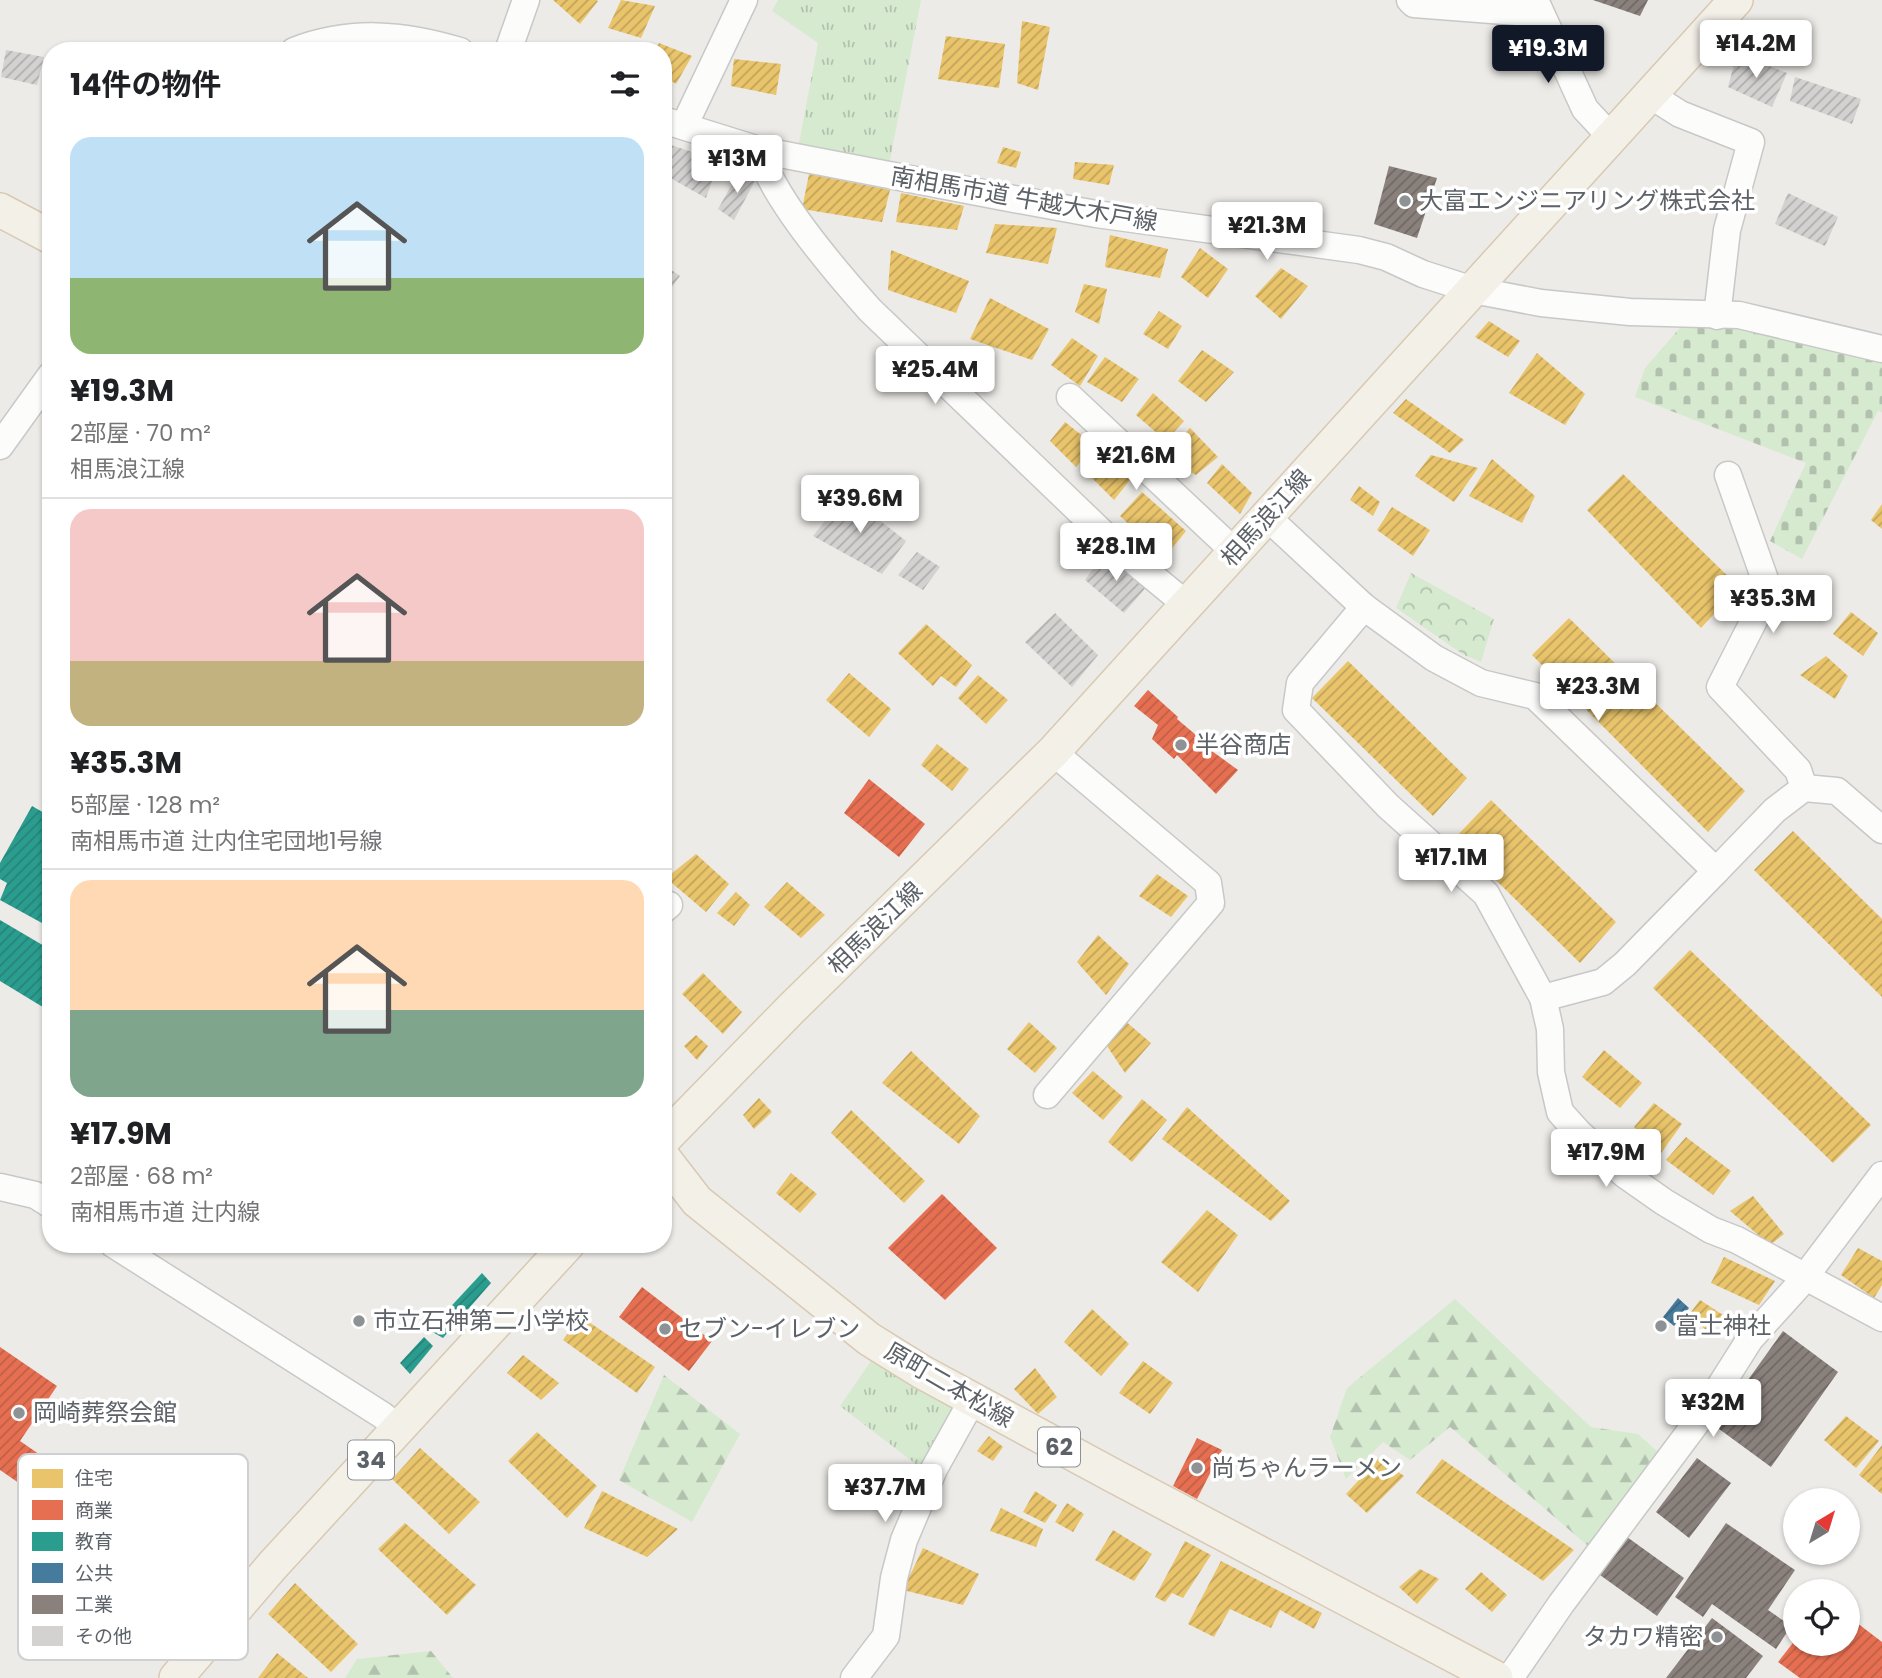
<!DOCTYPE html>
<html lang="ja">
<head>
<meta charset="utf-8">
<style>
  :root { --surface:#fff; --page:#f6f6f6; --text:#202124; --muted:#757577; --line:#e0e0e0; --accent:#111827 }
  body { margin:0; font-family:Poppins,"Noto Sans JP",sans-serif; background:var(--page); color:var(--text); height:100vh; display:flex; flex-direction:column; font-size:26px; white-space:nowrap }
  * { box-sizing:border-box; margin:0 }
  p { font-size:23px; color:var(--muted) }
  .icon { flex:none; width:38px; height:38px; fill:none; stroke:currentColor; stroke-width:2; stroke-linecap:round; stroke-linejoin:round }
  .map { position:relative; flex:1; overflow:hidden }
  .side { position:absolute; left:42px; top:42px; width:630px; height:1211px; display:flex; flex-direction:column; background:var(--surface); border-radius:28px; box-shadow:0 2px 5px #0004 }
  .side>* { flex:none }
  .needle { width:46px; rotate:38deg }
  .fabs { position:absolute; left:1783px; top:1488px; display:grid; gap:14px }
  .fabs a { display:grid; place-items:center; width:77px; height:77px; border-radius:50%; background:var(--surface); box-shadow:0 2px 5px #0004; font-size:35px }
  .price { position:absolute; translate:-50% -60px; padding:0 16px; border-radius:7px; background:#fff; color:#222; font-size:23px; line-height:46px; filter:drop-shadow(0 2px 4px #0008) }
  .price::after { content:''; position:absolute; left:50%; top:42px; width:21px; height:16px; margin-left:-10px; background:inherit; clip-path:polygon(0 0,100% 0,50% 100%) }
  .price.selected { background:var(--accent); color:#fff }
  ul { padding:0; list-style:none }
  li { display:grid; align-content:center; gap:14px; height:371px; padding:0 28px }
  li+li { border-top:2px solid var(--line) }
  li span { display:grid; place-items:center; height:217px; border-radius:21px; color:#555 }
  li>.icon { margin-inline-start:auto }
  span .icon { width:126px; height:126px; fill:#fffc; stroke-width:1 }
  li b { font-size:30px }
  h2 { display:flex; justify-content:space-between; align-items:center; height:84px; padding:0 28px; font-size:30px }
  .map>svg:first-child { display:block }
  .grass { fill:url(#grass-tufts) }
  .forest { fill:url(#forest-firs) }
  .cemetery { fill:url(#cemetery-stones) }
  .park { fill:url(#park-crowns) }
  .homes { fill:url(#homes-hatch) }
  .shops { fill:url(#shops-hatch) }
  .schools { fill:url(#schools-hatch) }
  .public { fill:url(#public-hatch) }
  .industry { fill:url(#industry-hatch) }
  .building { fill:url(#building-hatch) }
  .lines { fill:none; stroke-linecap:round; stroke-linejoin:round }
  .minor-casing { stroke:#c8c8c8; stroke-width:29 }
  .major-casing { stroke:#d8c9b3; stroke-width:36 }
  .minor { stroke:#fcfcfb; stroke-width:26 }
  .major { stroke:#f3f0e8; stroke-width:33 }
  .poi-dot { fill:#8f9294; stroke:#fff; stroke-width:2.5 }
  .labels { text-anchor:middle; stroke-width:7; stroke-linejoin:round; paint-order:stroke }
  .shield { fill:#fff; stroke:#8d9195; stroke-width:2 }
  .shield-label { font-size:23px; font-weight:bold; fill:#5c6267 }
  .street-label { font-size:24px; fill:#5c6267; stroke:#fff }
  .poi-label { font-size:24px; fill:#5c6267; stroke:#fff; text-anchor:start }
  .key { fill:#fff; stroke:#ced0d1; stroke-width:2 }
  .key-label { font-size:19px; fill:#5c6267 }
</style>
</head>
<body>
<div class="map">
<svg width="1882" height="1678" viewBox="0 0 1882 1678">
  <defs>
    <pattern id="grass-tufts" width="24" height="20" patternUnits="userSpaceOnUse" patternTransform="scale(1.75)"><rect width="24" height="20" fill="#d6ead0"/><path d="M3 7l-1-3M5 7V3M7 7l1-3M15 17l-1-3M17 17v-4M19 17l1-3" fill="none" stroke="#b1c1ad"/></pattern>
    <pattern id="forest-firs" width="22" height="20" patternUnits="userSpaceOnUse" patternTransform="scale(1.75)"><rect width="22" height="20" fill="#d6ead0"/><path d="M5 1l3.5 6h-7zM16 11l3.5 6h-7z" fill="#b1c1ad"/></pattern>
    <pattern id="cemetery-stones" width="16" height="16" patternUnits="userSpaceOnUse" patternTransform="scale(1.75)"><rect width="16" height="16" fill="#d6ead0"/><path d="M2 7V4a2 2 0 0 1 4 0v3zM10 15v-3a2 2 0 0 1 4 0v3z" fill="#b1c1ad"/></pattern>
    <pattern id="park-crowns" width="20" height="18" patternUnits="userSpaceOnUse" patternTransform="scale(1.75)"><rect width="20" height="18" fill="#d6ead0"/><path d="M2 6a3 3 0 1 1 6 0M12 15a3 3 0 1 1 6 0" fill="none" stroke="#b1c1ad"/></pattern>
    <pattern id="homes-hatch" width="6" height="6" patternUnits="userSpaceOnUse" patternTransform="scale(1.75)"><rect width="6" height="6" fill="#e9c46a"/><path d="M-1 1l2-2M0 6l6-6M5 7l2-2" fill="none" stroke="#c0a35b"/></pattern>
    <pattern id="shops-hatch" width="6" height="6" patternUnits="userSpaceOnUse" patternTransform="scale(1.75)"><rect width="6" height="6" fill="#e76f51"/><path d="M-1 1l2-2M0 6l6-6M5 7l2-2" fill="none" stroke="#be5f47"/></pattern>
    <pattern id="schools-hatch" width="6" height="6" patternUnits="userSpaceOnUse" patternTransform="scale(1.75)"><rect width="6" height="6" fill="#2a9d8f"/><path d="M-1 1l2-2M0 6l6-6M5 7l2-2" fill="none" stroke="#278379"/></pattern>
    <pattern id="public-hatch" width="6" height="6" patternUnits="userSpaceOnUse" patternTransform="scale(1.75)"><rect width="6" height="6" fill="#457b9d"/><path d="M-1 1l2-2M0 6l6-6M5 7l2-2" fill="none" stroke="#3b647e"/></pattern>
    <pattern id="industry-hatch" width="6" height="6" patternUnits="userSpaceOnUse" patternTransform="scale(1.75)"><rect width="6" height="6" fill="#8a817c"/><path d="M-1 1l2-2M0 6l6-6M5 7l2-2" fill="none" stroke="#6e6865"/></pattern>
    <pattern id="building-hatch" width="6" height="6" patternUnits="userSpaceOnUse" patternTransform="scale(1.75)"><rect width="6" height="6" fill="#d4d2d0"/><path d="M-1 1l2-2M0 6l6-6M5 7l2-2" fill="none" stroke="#afaead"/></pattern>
  </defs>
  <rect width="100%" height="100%" fill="#edebe7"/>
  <g class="grass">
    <polygon points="778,0 921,0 889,165 798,148 818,43 772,11"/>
    <polygon points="873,1358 953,1406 925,1471 840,1406"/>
  </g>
  <g class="forest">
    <polygon points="1455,1299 1591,1427 1638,1434 1658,1452 1588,1546 1450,1427 1410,1460 1383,1442 1346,1479 1330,1437 1347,1388"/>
    <polygon points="664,1375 740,1434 692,1522 619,1480"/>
    <polygon points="431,1651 453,1678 345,1678 357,1659"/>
  </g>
  <polygon class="cemetery" points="1686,321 1753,326 1882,356 1882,412 1878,411 1802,559 1770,541 1806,463 1635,397 1645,368"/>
  <polygon class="park" points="1411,573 1494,619 1481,662 1464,655 1396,608"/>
  <g class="homes">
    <polygon points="553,0 596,0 598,1 580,24"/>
    <polygon points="621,0 655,6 641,38 608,28"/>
    <polygon points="1022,21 1050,27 1038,90 1017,83"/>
    <polygon points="946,36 1005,44 999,88 938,79"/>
    <polygon points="659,43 692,56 676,84 663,75 663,51 655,51"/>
    <polygon points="734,59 781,64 776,95 731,86"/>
    <polygon points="1003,147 1021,152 1016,168 997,163"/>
    <polygon points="1075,162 1114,165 1109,185 1073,179"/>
    <polygon points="809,174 890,190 882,222 802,209"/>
    <polygon points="901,193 964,206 957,230 896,222"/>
    <polygon points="995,224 1057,228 1048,264 986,253"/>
    <polygon points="1110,235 1168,249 1160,278 1105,267"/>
    <polygon points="1200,248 1228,269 1208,298 1181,277"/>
    <polygon points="891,250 969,281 956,313 888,290"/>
    <polygon points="1281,268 1308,286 1281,319 1255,296"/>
    <polygon points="1084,284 1107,289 1099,324 1075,312"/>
    <polygon points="990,298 1049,329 1032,360 970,339"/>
    <polygon points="1159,311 1182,326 1168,349 1143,334"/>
    <polygon points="1489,321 1520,341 1508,357 1475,337"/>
    <polygon points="1072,338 1098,356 1080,386 1051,365"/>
    <polygon points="1202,350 1234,372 1206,402 1178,381"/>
    <polygon points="1537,353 1585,394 1565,425 1509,393"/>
    <polygon points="1105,357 1139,379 1122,402 1087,382"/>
    <polygon points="1153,393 1184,421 1166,441 1136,415"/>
    <polygon points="1406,399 1464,440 1450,453 1393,413"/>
    <polygon points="1065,422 1094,445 1076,467 1050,441"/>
    <polygon points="1190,428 1218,457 1196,475 1165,457"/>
    <polygon points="1099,452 1130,480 1114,500 1083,469"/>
    <polygon points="1431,455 1478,468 1454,502 1415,476"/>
    <polygon points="1492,459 1535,496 1522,523 1469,496"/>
    <polygon points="1222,464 1252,493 1240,514 1207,483"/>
    <polygon points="1623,474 1739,587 1701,628 1587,510"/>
    <polygon points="1359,486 1380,502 1373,516 1350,500"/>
    <polygon points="1142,492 1186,531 1165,557 1120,516"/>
    <polygon points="1882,504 1882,529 1871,520"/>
    <polygon points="1392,507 1430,530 1413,556 1377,530"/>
    <polygon points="1851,612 1878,633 1863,656 1833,634"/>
    <polygon points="1569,618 1745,791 1708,832 1532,655"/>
    <polygon points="926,624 972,665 956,687 941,676 933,686 898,653"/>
    <polygon points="1826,656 1848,676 1835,699 1800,675"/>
    <polygon points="1348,661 1467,778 1433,816 1312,698"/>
    <polygon points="849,673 891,709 869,737 826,700"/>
    <polygon points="978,675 1008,700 986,724 958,698"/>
    <polygon points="937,744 969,769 952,791 921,765"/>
    <polygon points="1491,800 1616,922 1580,963 1454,839"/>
    <polygon points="1793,831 1882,919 1882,997 1754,870"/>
    <polygon points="696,854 729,884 706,912 666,878"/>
    <polygon points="1157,874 1188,896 1171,917 1139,896"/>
    <polygon points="787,882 825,915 801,938 764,907"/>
    <polygon points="736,892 750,905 734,926 717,913"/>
    <polygon points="1098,935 1129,964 1106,995 1077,962"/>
    <polygon points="1690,950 1871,1125 1833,1163 1653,988"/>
    <polygon points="703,973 742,1012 723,1034 682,994"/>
    <polygon points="1124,1020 1151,1043 1125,1073 1105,1043"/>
    <polygon points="1029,1022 1057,1048 1035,1073 1007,1049"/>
    <polygon points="696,1035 708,1046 697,1060 684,1046"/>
    <polygon points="1604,1050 1642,1083 1620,1108 1582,1077"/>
    <polygon points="911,1051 980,1116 959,1144 882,1083"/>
    <polygon points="1093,1071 1123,1097 1103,1120 1072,1093"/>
    <polygon points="759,1098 772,1112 754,1129 743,1115"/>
    <polygon points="1142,1099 1167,1120 1132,1162 1108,1142"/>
    <polygon points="1654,1103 1682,1124 1661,1153 1634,1127"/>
    <polygon points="1187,1107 1290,1201 1271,1221 1162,1139"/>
    <polygon points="851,1110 925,1181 904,1203 831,1133"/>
    <polygon points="1686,1137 1731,1171 1713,1195 1666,1160"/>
    <polygon points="791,1173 817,1194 800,1213 776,1193"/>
    <polygon points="1753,1196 1784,1234 1770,1245 1730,1211"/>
    <polygon points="1207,1210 1238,1235 1198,1292 1161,1262"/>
    <polygon points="1858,1248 1882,1261 1882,1285 1874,1298 1841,1275"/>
    <polygon points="1724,1257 1775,1281 1759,1305 1711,1283"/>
    <polygon points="1700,1300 1723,1315 1710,1333 1688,1316"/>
    <polygon points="1092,1309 1129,1344 1101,1376 1064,1342"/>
    <polygon points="580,1316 655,1367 637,1393 563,1340"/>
    <polygon points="523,1355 559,1383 541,1400 507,1373"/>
    <polygon points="1143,1361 1173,1383 1150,1414 1119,1393"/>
    <polygon points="1035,1368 1057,1397 1038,1414 1014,1389"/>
    <polygon points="1846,1416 1879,1441 1856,1468 1824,1440"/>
    <polygon points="537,1432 597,1486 567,1518 508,1461"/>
    <polygon points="989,1436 1003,1447 993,1461 977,1451"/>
    <polygon points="1882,1445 1882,1494 1859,1475"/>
    <polygon points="420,1448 480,1502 449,1534 392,1479"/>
    <polygon points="1379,1458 1404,1476 1367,1513 1346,1494"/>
    <polygon points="1442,1459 1574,1550 1543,1581 1416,1493"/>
    <polygon points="602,1491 678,1529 647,1557 584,1528"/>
    <polygon points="1035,1491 1057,1505 1045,1523 1023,1512"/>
    <polygon points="1067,1503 1084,1514 1073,1532 1055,1522"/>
    <polygon points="1001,1508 1043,1529 1036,1547 990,1531"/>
    <polygon points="405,1523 476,1585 447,1615 378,1549"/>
    <polygon points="1113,1530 1152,1554 1134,1581 1095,1560"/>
    <polygon points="1185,1541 1211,1555 1183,1598 1172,1593 1165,1602 1155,1597"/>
    <polygon points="923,1548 979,1574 963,1605 903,1590"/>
    <polygon points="1221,1561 1322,1613 1314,1629 1280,1610 1271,1628 1230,1609 1214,1637 1188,1624"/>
    <polygon points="1420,1569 1439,1579 1417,1604 1399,1587"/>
    <polygon points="1481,1572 1507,1595 1492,1612 1465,1589"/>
    <polygon points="295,1583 358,1644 331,1672 268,1614"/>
    <polygon points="277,1653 308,1678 258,1678"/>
  </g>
  <g class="shops">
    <polygon points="1148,690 1178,717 1177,719 1196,735 1194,738 1238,770 1216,794 1177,755 1174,759 1152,739 1158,725 1134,706"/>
    <polygon points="869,779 925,824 899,857 844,813"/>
    <polygon points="942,1194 997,1248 945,1300 888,1248"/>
    <polygon points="642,1287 712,1341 689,1371 619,1317"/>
    <polygon points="0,1347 57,1386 20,1441 49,1461 29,1490 0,1470"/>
    <polygon points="1197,1438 1222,1450 1197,1499 1173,1486"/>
    <polygon points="1848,1616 1882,1642 1882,1678 1800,1678 1778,1662 1796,1639 1796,1643 1848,1643"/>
  </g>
  <g class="schools">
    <polygon points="51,805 51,928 0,900 7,883 0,879 0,863 32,806 46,814"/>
    <polygon points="0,920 51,950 51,1012 0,981"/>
    <polygon points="482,1273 491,1283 443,1338 429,1330"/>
    <polygon points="424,1337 433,1346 410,1374 400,1363"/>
  </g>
  <polygon class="public" points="1678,1298 1689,1308 1674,1326 1663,1317"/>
  <g class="industry">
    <polygon points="1593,0 1648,0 1640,16"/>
    <polygon points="1389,166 1437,178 1417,238 1374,224"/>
    <polygon points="1783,1331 1838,1372 1771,1467 1715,1426"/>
    <polygon points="1697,1458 1731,1483 1689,1538 1656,1512"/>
    <polygon points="1726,1523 1795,1570 1768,1610 1791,1626 1776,1649 1712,1604 1703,1617 1675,1597"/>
    <polygon points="1627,1537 1684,1578 1657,1616 1600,1575"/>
    <polygon points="1712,1618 1763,1656 1746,1678 1666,1678"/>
  </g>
  <g class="building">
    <polygon points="6,50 44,57 37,85 1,77"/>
    <polygon points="1737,53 1787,73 1772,107 1728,87"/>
    <polygon points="1795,77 1861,99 1852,124 1790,101"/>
    <polygon points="668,144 719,161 706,198 663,174 663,156"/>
    <polygon points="740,170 755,181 734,220 718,209"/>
    <polygon points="1788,193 1838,217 1825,246 1775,224"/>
    <polygon points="663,264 680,276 663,299"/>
    <polygon points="846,494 906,541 882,574 813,536"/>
    <polygon points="917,552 940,567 923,590 898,575"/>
    <polygon points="1104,553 1149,584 1124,613 1085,580"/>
    <polygon points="1055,613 1098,655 1072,687 1025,642"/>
  </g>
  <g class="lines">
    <defs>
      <g id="minor">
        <polyline points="1410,0 1414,4 1541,14"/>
        <polyline points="1535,0 1585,109 1611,137"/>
        <path d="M294 51C350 29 404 34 460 51"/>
        <polyline points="508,51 526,0"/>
        <polyline points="1650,95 1680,114 1751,142 1727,230 1717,316"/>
        <polyline points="663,120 759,150 998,196 1096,214 1359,250 1386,257 1423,274 1473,290 1541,303 1630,312 1739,315 1882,349"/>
        <polyline points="684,126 744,0"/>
        <path d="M759 150C771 196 837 273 870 310L1119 549 1187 605"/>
        <polyline points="1070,397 1235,552"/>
        <polyline points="0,446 51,375"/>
        <polyline points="1728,475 1769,591 1720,687 1798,770 1804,788"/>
        <polyline points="1267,517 1364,607 1434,658 1481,683 1535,696 1716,871 1775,810 1804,788 1837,791 1882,830"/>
        <polyline points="1364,607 1300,683 1296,710 1388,806 1486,894 1543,998 1603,982 1625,964 1716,871"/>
        <polyline points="663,910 669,905"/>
        <polyline points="1543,998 1550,1029 1551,1072 1560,1112 1578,1132 1624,1174 1664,1202 1711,1230 1737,1240 1882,1318"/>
        <polyline points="1047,1095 1211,903 1208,883 1053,752"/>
        <polyline points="0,1187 35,1195 51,1205"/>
        <polyline points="113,1244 382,1415 400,1429"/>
        <polyline points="854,1678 886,1636 894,1578 904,1540 934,1469 973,1399"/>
        <polyline points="1510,1678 1561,1604 1700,1418 1750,1339 1798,1286 1882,1175"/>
      </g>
      <g id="major">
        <polyline points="0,210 51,237"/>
        <polyline points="663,1140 792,1008 1053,752 1736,0"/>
        <polyline points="663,1157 697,1201 869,1339 922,1372 1114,1476 1496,1678"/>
        <polyline points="176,1678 273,1565 568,1244"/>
      </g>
    </defs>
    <use href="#minor" class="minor-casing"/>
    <use href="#major" class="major-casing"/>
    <use href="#minor" class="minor"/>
    <use href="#major" class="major"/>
  </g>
  <g class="poi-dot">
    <circle cx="1405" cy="201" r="7"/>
    <circle cx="1181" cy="745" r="7"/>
    <circle cx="359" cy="1321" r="7"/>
    <circle cx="1661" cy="1326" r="7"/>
    <circle cx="665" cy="1329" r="7"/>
    <circle cx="19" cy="1413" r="7"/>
    <circle cx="1197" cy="1468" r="7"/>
    <circle cx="1717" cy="1637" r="7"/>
  </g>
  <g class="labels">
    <g class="shield">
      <rect x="1038" y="1427.5" width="42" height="39" rx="5"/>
      <rect x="348" y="1440.5" width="46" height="39" rx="5"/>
    </g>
    <g class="shield-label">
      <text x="1059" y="1455">62</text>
      <text x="371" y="1468">34</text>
    </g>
    <g class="street-label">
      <text transform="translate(1024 199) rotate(10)" y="8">南相馬市道 牛越大木戸線</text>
      <text transform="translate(1266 518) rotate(-48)" y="8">相馬浪江線</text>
      <text transform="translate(875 928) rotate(-44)" y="8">相馬浪江線</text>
      <text transform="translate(949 1385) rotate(30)" y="8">原町二本松線</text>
    </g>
    <g class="poi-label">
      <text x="1419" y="209">大富エンジニアリング株式会社</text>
      <text x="1195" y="753">半谷商店</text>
      <text x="373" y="1329">市立石神第二小学校</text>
      <text x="1675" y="1334">富士神社</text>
      <text x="679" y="1337">セブン-イレブン</text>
      <text x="33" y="1421">岡崎葬祭会館</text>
      <text x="1211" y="1476">尚ちゃんラーメン</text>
      <text x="1703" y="1645" text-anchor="end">タカワ精密</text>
    </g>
  </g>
  <rect x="18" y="1454" width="230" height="206" rx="10" class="key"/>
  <rect x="32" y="1469" width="31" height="19" fill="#e9c46a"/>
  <rect x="32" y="1500" width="31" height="20" fill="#e76f51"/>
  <rect x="32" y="1532" width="31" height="19" fill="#2a9d8f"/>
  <rect x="32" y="1563" width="31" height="20" fill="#457b9d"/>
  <rect x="32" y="1595" width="31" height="19" fill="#8a817c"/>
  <rect x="32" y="1626" width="31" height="20" fill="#d4d2d0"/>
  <g class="key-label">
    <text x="75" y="1485">住宅</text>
    <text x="75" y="1517">商業</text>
    <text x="75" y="1548">教育</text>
    <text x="75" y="1580">公共</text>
    <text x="75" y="1611">工業</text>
    <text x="75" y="1643">その他</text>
  </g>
</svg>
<div class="fabs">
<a><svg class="needle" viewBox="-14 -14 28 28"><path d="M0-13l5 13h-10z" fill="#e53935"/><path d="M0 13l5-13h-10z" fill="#757577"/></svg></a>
<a><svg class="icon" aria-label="locate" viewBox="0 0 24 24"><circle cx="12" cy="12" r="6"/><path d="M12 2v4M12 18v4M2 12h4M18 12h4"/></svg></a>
</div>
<b class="price" style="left:1756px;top:80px">¥14.2M</b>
<b class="price selected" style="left:1548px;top:85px">¥19.3M</b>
<b class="price" style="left:737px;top:195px">¥13M</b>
<b class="price" style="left:1267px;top:262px">¥21.3M</b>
<b class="price" style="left:935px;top:406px">¥25.4M</b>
<b class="price" style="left:1136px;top:492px">¥21.6M</b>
<b class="price" style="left:860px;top:535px">¥39.6M</b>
<b class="price" style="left:1116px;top:583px">¥28.1M</b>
<b class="price" style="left:1773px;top:635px">¥35.3M</b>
<b class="price" style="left:1598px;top:723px">¥23.3M</b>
<b class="price" style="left:1451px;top:894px">¥17.1M</b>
<b class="price" style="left:1606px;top:1189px">¥17.9M</b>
<b class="price" style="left:1713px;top:1439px">¥32M</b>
<b class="price" style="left:885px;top:1524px">¥37.7M</b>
<section class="side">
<h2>14件の物件<svg class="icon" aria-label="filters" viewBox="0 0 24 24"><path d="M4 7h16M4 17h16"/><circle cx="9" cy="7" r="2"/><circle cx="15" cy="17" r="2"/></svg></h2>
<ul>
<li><span style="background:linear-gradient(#bfe0f5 65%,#8fb573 0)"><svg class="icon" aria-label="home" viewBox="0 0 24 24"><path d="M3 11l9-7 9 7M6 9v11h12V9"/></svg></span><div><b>¥19.3M</b><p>2部屋 · 70 m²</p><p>相馬浪江線</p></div></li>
<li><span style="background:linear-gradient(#f6c9c9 70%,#c2b280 0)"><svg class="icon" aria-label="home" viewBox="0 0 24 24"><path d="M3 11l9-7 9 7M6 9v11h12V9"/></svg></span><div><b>¥35.3M</b><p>5部屋 · 128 m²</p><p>南相馬市道 辻内住宅団地1号線</p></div></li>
<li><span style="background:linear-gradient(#ffd9b3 60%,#7fa58c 0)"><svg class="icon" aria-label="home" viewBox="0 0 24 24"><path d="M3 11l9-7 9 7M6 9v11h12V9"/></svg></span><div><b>¥17.9M</b><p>2部屋 · 68 m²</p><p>南相馬市道 辻内線</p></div></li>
</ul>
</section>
</div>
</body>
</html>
